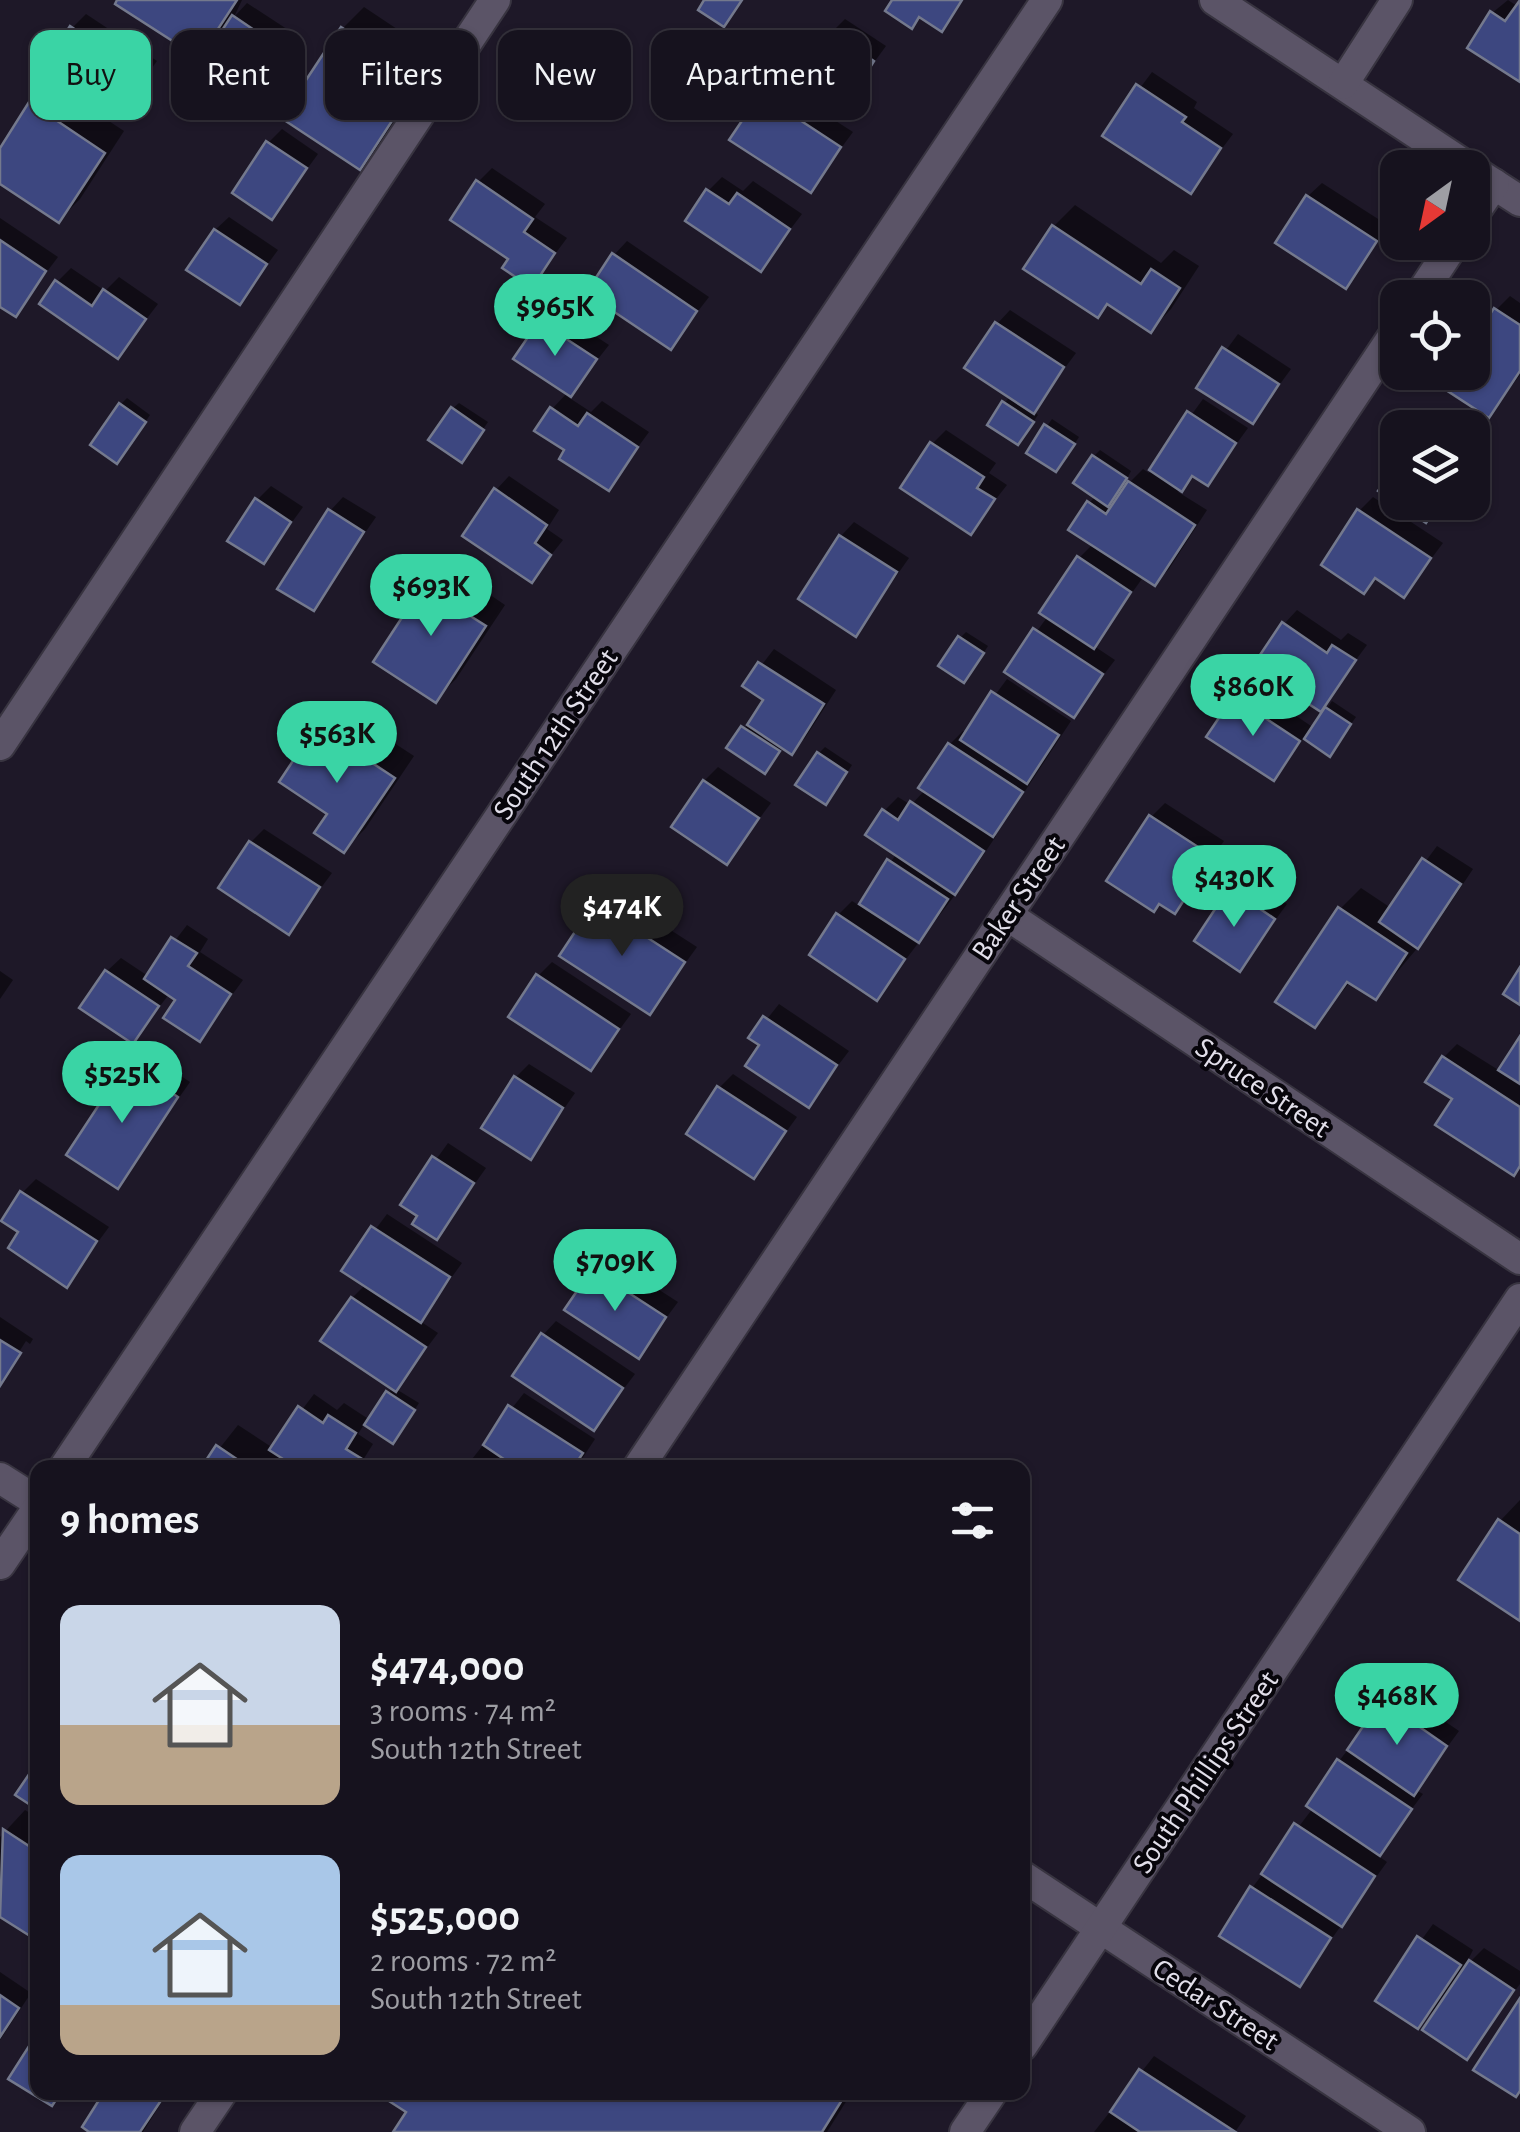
<!DOCTYPE html>
<html lang="en">
<head>
<meta charset="utf-8">
<style>
  :root { --surface:#16121e; --page:#23202b; --text:#f1f3f6; --muted:#9e9ea4; --line:#35323c; --accent:#3ad4a5 }
  body { margin:0; font-family:"Alegreya Sans",sans-serif; background:var(--page); color:var(--text); height:100vh; display:flex; flex-direction:column; font-size:38px; white-space:nowrap }
  * { box-sizing:border-box; margin:0 }
  p { font-size:32px; color:var(--muted) }
  .icon { flex:none; width:55px; height:55px; fill:none; stroke:currentColor; stroke-width:2; stroke-linecap:round; stroke-linejoin:round }
  .map { position:relative; flex:1; overflow:hidden }
  .sheet { position:absolute; left:30px; top:1460px; width:1000px; height:640px; display:flex; flex-direction:column; background:var(--surface); border-radius:20px; box-shadow:0 2px 8px #0004,0 0 0 2px var(--line) }
  .sheet>* { flex:none }
  .banner { position:absolute; left:30px; top:30px; width:1000px; height:90px; display:flex; gap:20px }
  .needle { width:65px; rotate:213deg }
  .fabs { position:absolute; left:1380px; top:150px; display:grid; gap:20px }
  .fabs a { display:grid; place-items:center; width:110px; height:110px; border-radius:20px; background:var(--surface); box-shadow:0 2px 8px #0004,0 0 0 2px var(--line); font-size:50px }
  .price { position:absolute; translate:-50% -85px; padding:0 22px; border-radius:35px; background:var(--accent); color:#111; font-size:32px; line-height:65px; filter:drop-shadow(0 2px 5px #0008) }
  .price::after { content:''; position:absolute; left:50%; top:60px; width:30px; height:22px; margin-left:-15px; background:inherit; clip-path:polygon(0 0,100% 0,50% 100%) }
  .price.current { background:#222; color:#fff }
  ul { padding:0; list-style:none }
  li { display:flex; align-items:center; gap:30px; height:250px; padding:0 30px }
  li span { display:grid; place-items:center; flex:none; width:280px; height:200px; border-radius:20px; color:#555 }
  li>.icon { margin-inline-start:auto }
  span .icon { width:120px; height:120px; fill:#fffc; stroke-width:1 }
  li b { font-size:42px }
  h2 { display:flex; justify-content:space-between; align-items:center; height:120px; padding:0 30px; font-size:42px }
  .pill { padding:0 35px; border-radius:20px; background:var(--surface); box-shadow:0 2px 8px #0004,0 0 0 2px var(--line); font-size:35px; line-height:90px }
  .pill.current { background:var(--accent); color:#111 }
  .map>svg:first-child { display:block }
  .shadow { fill:#0007 }
  .building { fill:#3d4780; stroke:#74798d; stroke-width:2.5 }
  .lines { fill:none; stroke-linecap:round; stroke-linejoin:round }
  .minor-casing { stroke:#383440; stroke-width:34 }
  .minor { stroke:#5b5467; stroke-width:30 }
  .labels { text-anchor:middle; stroke-width:8; stroke-linejoin:round; paint-order:stroke }
  .street-label { font-size:30px; fill:#e2dfea; stroke:#07050b }
</style>
</head>
<body>
<div class="map">
<svg width="1520" height="2132" viewBox="0 0 1520 2132">
  <rect width="100%" height="100%" fill="#1e1828"/>
  <g class="shadow">
    <polygon points="120,0 242,0 234,17 247,3 296,35 256,89 219,36 199,55"/>
    <polygon points="1508,0 1517,6 1520,2 1520,79 1492,13"/>
    <polygon points="364,7 439,57 380,146 359,166 284,117 343,28"/>
    <polygon points="86,14 157,61 117,116 72,28"/>
    <polygon points="845,19 886,46 843,105 831,33"/>
    <polygon points="1152,72 1197,102 1194,108 1233,134 1190,191 1105,135"/>
    <polygon points="775,82 853,132 810,190 762,95"/>
    <polygon points="51,83 124,131 80,199 59,220 0,181 0,152 31,104"/>
    <polygon points="282,129 318,154 272,217 268,143"/>
    <polygon points="492,168 545,204 535,217 567,238 532,285 511,258 478,182"/>
    <polygon points="722,177 743,191 753,181 802,214 760,269 708,191"/>
    <polygon points="1322,183 1389,226 1346,286 1308,196"/>
    <polygon points="1075,205 1161,263 1174,250 1199,266 1171,309 1151,330 1110,303 1098,315 1027,268 1054,226"/>
    <polygon points="229,217 278,250 240,302 215,230"/>
    <polygon points="0,218 58,257 15,314 0,304"/>
    <polygon points="627,241 709,297 670,347 614,255"/>
    <polygon points="71,268 105,291 119,277 158,304 118,356 57,282"/>
    <polygon points="1510,296 1520,303 1520,375 1489,415 1472,372 1496,310"/>
    <polygon points="554,309 609,345 568,397 591,412 602,401 649,432 608,488 568,450 552,409 568,392 541,322"/>
    <polygon points="1010,310 1076,353 1033,411 1038,415 1024,435 1004,403 1011,396 997,324"/>
    <polygon points="1238,334 1291,369 1253,421 1199,387"/>
    <polygon points="127,398 150,415 123,455 121,404"/>
    <polygon points="1203,399 1248,428 1208,483 1195,475 1178,492 1207,510 1169,569 1155,583 1144,576 1094,646 1115,660 1073,715 1008,671 1048,616 1079,558 1094,543 1089,503 1096,496 1094,456 1100,450 1131,471 1121,491 1143,469 1149,473"/>
    <polygon points="459,403 488,422 467,453 452,409"/>
    <polygon points="1052,419 1079,437 1062,463 1029,452"/>
    <polygon points="946,430 996,463 989,473 1007,485 970,532 932,444"/>
    <polygon points="509,476 559,510 547,529 563,540 532,579 496,490"/>
    <polygon points="271,486 303,507 264,561 257,500"/>
    <polygon points="343,497 376,517 313,608 330,511"/>
    <polygon points="1373,497 1443,543 1404,595 1378,577 1364,591 1359,511"/>
    <polygon points="854,522 909,558 856,633 841,536"/>
    <polygon points="454,554 491,579 483,590 505,605 456,679 435,700 433,575"/>
    <polygon points="1297,610 1341,640 1348,633 1367,645 1320,708 1284,624"/>
    <polygon points="966,632 988,646 970,674 960,638"/>
    <polygon points="774,649 836,690 805,738 791,751 783,746 771,764 730,748 767,699 746,685"/>
    <polygon points="1007,679 1071,721 1006,820 992,834 996,836 968,878 877,997 838,915 852,901 860,906 897,853 884,811 898,797 911,805 925,790 950,744 963,731 967,733"/>
    <polygon points="1249,684 1314,728 1332,701 1356,717 1329,754 1305,737 1273,778 1210,736"/>
    <polygon points="339,707 414,756 365,829 344,850 331,813 318,728"/>
    <polygon points="825,747 852,765 832,796 819,753"/>
    <polygon points="718,767 771,803 727,862 704,781"/>
    <polygon points="1165,803 1224,841 1174,911 1151,817"/>
    <polygon points="264,829 332,873 289,931 250,843"/>
    <polygon points="1437,846 1473,869 1431,932 1376,997 1351,981 1315,1025 1340,909 1361,888 1391,908"/>
    <polygon points="1245,876 1287,904 1240,968 1231,890"/>
    <polygon points="610,891 697,947 650,1012 563,955"/>
    <polygon points="187,925 208,939 200,952 243,980 200,1039 179,999 170,993 133,1041 107,971 121,958 148,976"/>
    <polygon points="552,962 631,1014 591,1068 538,976"/>
    <polygon points="0,971 13,980 0,999"/>
    <polygon points="779,1004 849,1051 808,1105 762,1044 752,1038"/>
    <polygon points="1520,1040 1520,1166 1513,1173 1455,1099 1444,1057 1457,1044 1500,1071"/>
    <polygon points="142,1050 190,1082 117,1186 129,1064"/>
    <polygon points="529,1064 575,1093 531,1156 515,1078"/>
    <polygon points="733,1074 797,1117 754,1176 719,1088"/>
    <polygon points="448,1143 486,1168 437,1237 420,1215 404,1204"/>
    <polygon points="36,1179 109,1227 67,1284 21,1232 22,1193"/>
    <polygon points="387,1214 462,1263 420,1321 438,1333 396,1389 419,1403 398,1435 392,1441 365,1423 358,1434 373,1444 358,1468 204,1468 238,1425 273,1448 314,1394 337,1410 344,1403 370,1420 393,1387 352,1298 366,1284 345,1270"/>
    <polygon points="608,1257 678,1302 638,1356 594,1270"/>
    <polygon points="0,1317 33,1339 30,1344 26,1341 0,1382"/>
    <polygon points="556,1321 635,1374 594,1428 543,1335"/>
    <polygon points="524,1393 595,1439 576,1468 465,1468"/>
    <polygon points="1520,1500 1520,1618 1500,1521"/>
    <polygon points="1396,1688 1459,1731 1416,1790 1423,1794 1377,1855 1387,1862 1299,1984 1252,1888 1313,1808 1339,1761"/>
    <polygon points="25,1810 38,1818 38,1938 0,1914 0,1837"/>
    <polygon points="1433,1924 1473,1950 1464,1968 1484,1948 1520,1971 1520,1984 1466,2057 1438,2006 1418,2026 1378,2000"/>
    <polygon points="0,1972 31,1993 0,2040"/>
    <polygon points="1154,2056 1246,2116 1235,2132 1094,2132"/>
    <polygon points="107,2092 168,2092 143,2132 94,2132"/>
    <polygon points="379,2092 852,2092 827,2132 396,2132 409,2112"/>
  </g>
  <g class="building">
    <polygon points="117,0 237,0 199,58 115,4"/>
    <polygon points="704,0 742,0 724,27 698,10"/>
    <polygon points="892,0 962,0 942,32 919,17 912,29 885,11"/>
    <polygon points="1520,0 1520,82 1467,48 1490,11 1505,21"/>
    <polygon points="232,15 284,50 256,92 204,58"/>
    <polygon points="70,26 146,76 117,119 42,69"/>
    <polygon points="341,27 420,78 360,170 281,118"/>
    <polygon points="829,31 874,61 844,109 798,79"/>
    <polygon points="1136,84 1186,117 1182,122 1221,148 1191,194 1102,136"/>
    <polygon points="760,94 841,147 811,193 729,140"/>
    <polygon points="29,102 105,153 59,223 0,184 0,148"/>
    <polygon points="266,141 307,168 272,220 232,193"/>
    <polygon points="476,180 533,219 524,232 555,253 532,288 502,268 508,259 450,220"/>
    <polygon points="706,189 729,204 737,193 790,229 761,272 685,221"/>
    <polygon points="1306,195 1377,241 1346,289 1275,243"/>
    <polygon points="1052,225 1141,284 1151,269 1180,288 1151,333 1107,304 1098,318 1023,269"/>
    <polygon points="214,229 267,264 240,305 186,270"/>
    <polygon points="0,240 46,271 16,317 0,307"/>
    <polygon points="612,253 697,311 671,350 586,293"/>
    <polygon points="55,280 92,306 103,289 146,319 118,359 39,304"/>
    <polygon points="1494,308 1520,325 1520,371 1489,418 1443,388 1453,372 1472,372 1472,342"/>
    <polygon points="539,321 597,359 571,397 513,359"/>
    <polygon points="995,322 1064,367 1034,414 964,368"/>
    <polygon points="1222,347 1279,384 1253,424 1196,388"/>
    <polygon points="1002,401 1034,422 1018,445 987,425"/>
    <polygon points="119,403 146,422 117,464 90,445"/>
    <polygon points="451,407 484,430 462,463 428,440"/>
    <polygon points="550,407 578,426 587,413 638,447 609,491 559,459 564,450 534,431"/>
    <polygon points="1187,411 1236,443 1208,486 1192,476 1182,492 1149,470"/>
    <polygon points="1044,424 1075,444 1056,472 1026,453"/>
    <polygon points="930,442 984,477 977,488 995,499 971,535 900,488"/>
    <polygon points="1092,455 1127,478 1108,507 1073,483"/>
    <polygon points="1398,463 1398,502 1456,502 1450,511 1439,504 1426,523 1378,491"/>
    <polygon points="1128,481 1195,525 1155,586 1068,530 1087,501 1106,514"/>
    <polygon points="494,488 547,525 535,543 551,555 532,583 462,536"/>
    <polygon points="255,498 291,522 264,564 227,541"/>
    <polygon points="328,509 364,532 314,611 277,589"/>
    <polygon points="1357,509 1431,558 1404,598 1375,578 1364,594 1321,565"/>
    <polygon points="839,535 897,572 856,637 798,599"/>
    <polygon points="1077,556 1131,592 1094,649 1039,613"/>
    <polygon points="431,573 472,600 464,612 486,626 436,703 373,662"/>
    <polygon points="1282,622 1327,653 1332,645 1356,660 1321,712 1252,667"/>
    <polygon points="1033,628 1103,674 1074,718 1004,672"/>
    <polygon points="958,636 984,653 964,683 938,666"/>
    <polygon points="758,662 824,704 792,755 747,725 763,700 742,686"/>
    <polygon points="991,691 1059,735 1027,784 960,740"/>
    <polygon points="1233,697 1300,741 1274,781 1206,737"/>
    <polygon points="1325,707 1351,724 1330,757 1304,739"/>
    <polygon points="316,726 395,778 344,853 314,833 327,814 279,782"/>
    <polygon points="741,726 780,751 765,774 726,748"/>
    <polygon points="948,743 1023,792 993,837 918,788"/>
    <polygon points="817,752 847,772 826,805 795,785"/>
    <polygon points="703,780 759,818 727,865 671,827"/>
    <polygon points="910,801 984,851 955,895 865,835 882,809 898,820"/>
    <polygon points="1149,815 1212,856 1175,914 1159,904 1154,912 1106,881"/>
    <polygon points="249,841 320,887 289,935 218,888"/>
    <polygon points="1422,858 1461,884 1418,949 1379,922"/>
    <polygon points="887,859 948,899 919,943 859,904"/>
    <polygon points="1229,888 1275,919 1240,972 1194,941"/>
    <polygon points="594,903 685,962 650,1015 559,956"/>
    <polygon points="1338,907 1407,953 1376,1000 1347,982 1315,1028 1275,1002"/>
    <polygon points="836,913 905,959 877,1001 809,955"/>
    <polygon points="171,937 197,953 188,966 231,994 200,1042 163,1018 175,1000 144,979"/>
    <polygon points="1520,967 1520,1005 1503,994"/>
    <polygon points="105,970 159,1006 133,1044 79,1008"/>
    <polygon points="536,974 619,1029 591,1071 508,1017"/>
    <polygon points="763,1016 837,1065 809,1108 745,1066 759,1045 748,1038"/>
    <polygon points="1520,1036 1520,1084 1498,1070"/>
    <polygon points="1442,1056 1520,1107 1520,1166 1514,1176 1435,1125 1452,1099 1425,1082"/>
    <polygon points="127,1062 178,1097 118,1189 66,1155"/>
    <polygon points="514,1076 563,1108 531,1160 481,1128"/>
    <polygon points="717,1086 786,1131 754,1179 686,1134"/>
    <polygon points="432,1156 474,1183 437,1240 412,1224 417,1216 400,1205"/>
    <polygon points="20,1191 97,1241 67,1288 8,1248 18,1232 1,1221"/>
    <polygon points="371,1226 450,1277 421,1323 341,1271"/>
    <polygon points="592,1269 666,1317 639,1359 564,1310"/>
    <polygon points="351,1297 426,1347 396,1392 320,1341"/>
    <polygon points="541,1333 623,1388 594,1431 512,1376"/>
    <polygon points="0,1340 21,1353 0,1386"/>
    <polygon points="386,1391 415,1410 393,1444 364,1425"/>
    <polygon points="508,1405 583,1453 573,1468 517,1468 483,1445"/>
    <polygon points="298,1406 323,1423 328,1415 356,1433 346,1449 362,1459 356,1468 297,1468 269,1450"/>
    <polygon points="216,1445 250,1468 201,1468"/>
    <polygon points="1498,1519 1520,1534 1520,1621 1458,1580"/>
    <polygon points="1381,1700 1447,1746 1414,1796 1347,1750"/>
    <polygon points="1337,1759 1412,1809 1380,1856 1306,1806"/>
    <polygon points="38,1761 38,1810 15,1795"/>
    <polygon points="1294,1823 1375,1876 1342,1927 1261,1874"/>
    <polygon points="3,1829 38,1852 38,1941 0,1917"/>
    <polygon points="1250,1886 1331,1938 1300,1987 1219,1936"/>
    <polygon points="1417,1936 1461,1965 1418,2029 1375,2001"/>
    <polygon points="1469,1960 1514,1990 1467,2060 1422,2030"/>
    <polygon points="0,1995 19,2008 0,2037"/>
    <polygon points="1520,1998 1520,2091 1516,2097 1473,2070"/>
    <polygon points="38,2032 38,2092 61,2092 52,2106 8,2079"/>
    <polygon points="1139,2069 1234,2131 1140,2132 1110,2112"/>
    <polygon points="104,2092 158,2092 164,2096 140,2132 89,2132 82,2127"/>
    <polygon points="375,2092 847,2092 822,2132 393,2132 406,2112"/>
  </g>
  <g class="lines">
    <defs>
      <g id="minor">
        <polyline points="1215,0 1469,168"/>
        <polyline points="1343,84 1397,0"/>
        <polyline points="1472,170 1520,201"/>
        <polyline points="1472,216 1494,184"/>
        <polyline points="1418,298 1455,242"/>
        <polyline points="0,745 495,0"/>
        <polyline points="1007,915 1520,1259"/>
        <polyline points="64,1468 1047,0"/>
        <polyline points="638,1468 1398,329"/>
        <polyline points="0,1478 38,1502"/>
        <polyline points="0,1564 38,1508"/>
        <polyline points="1022,1876 1410,2132"/>
        <polyline points="1022,2046 1520,1299"/>
        <polyline points="195,2132 222,2092"/>
        <polyline points="965,2132 992,2092"/>
      </g>
    </defs>
    <use href="#minor" class="minor-casing"/>
    <use href="#minor" class="minor"/>
  </g>
  <g class="labels">
    <g class="street-label">
      <text transform="translate(555 734) rotate(-56)" y="10">South 12th Street</text>
      <text transform="translate(1018 898) rotate(-56)" y="10">Baker Street</text>
      <text transform="translate(1263 1087) rotate(34)" y="10">Spruce Street</text>
      <text transform="translate(1205 1772) rotate(-56)" y="10">South Phillips Street</text>
      <text transform="translate(1216 2004) rotate(33)" y="10">Cedar Street</text>
    </g>
  </g>
</svg>
<div class="fabs">
<a><svg class="needle" viewBox="-14 -14 28 28"><path d="M0-13l5 13h-10z" fill="#e53935"/><path d="M0 13l5-13h-10z" fill="#9e9ea4"/></svg></a>
<a><svg class="icon" aria-label="locate" viewBox="0 0 24 24"><circle cx="12" cy="12" r="6"/><path d="M12 2v4M12 18v4M2 12h4M18 12h4"/></svg></a>
<a><svg class="icon" aria-label="layers" viewBox="0 0 24 24"><path d="M12 4l9 5-9 5-9-5zM3 14l9 5 9-5"/></svg></a>
</div>
<b class="price" style="left:555px;top:359px">$965K</b>
<b class="price" style="left:431px;top:639px">$693K</b>
<b class="price" style="left:1253px;top:739px">$860K</b>
<b class="price" style="left:337px;top:786px">$563K</b>
<b class="price" style="left:1234px;top:930px">$430K</b>
<b class="price current" style="left:622px;top:959px">$474K</b>
<b class="price" style="left:122px;top:1126px">$525K</b>
<b class="price" style="left:615px;top:1314px">$709K</b>
<b class="price" style="left:1397px;top:1748px">$468K</b>
<div class="banner">
<a class="pill current">Buy</a>
<a class="pill">Rent</a>
<a class="pill">Filters</a>
<a class="pill">New</a>
<a class="pill">Apartment</a>
</div>
<section class="sheet">
<h2>9 homes<svg class="icon" aria-label="filters" viewBox="0 0 24 24"><path d="M4 7h16M4 17h16"/><circle cx="9" cy="7" r="2"/><circle cx="15" cy="17" r="2"/></svg></h2>
<ul>
<li><span style="background:linear-gradient(#c9d6e8 60%,#b9a48a 0)"><svg class="icon" aria-label="home" viewBox="0 0 24 24"><path d="M3 11l9-7 9 7M6 9v11h12V9"/></svg></span><div><b>$474,000</b><p>3 rooms · 74 m²</p><p>South 12th Street</p></div></li>
<li><span style="background:linear-gradient(#a9c7e8 75%,#b9a48a 0)"><svg class="icon" aria-label="home" viewBox="0 0 24 24"><path d="M3 11l9-7 9 7M6 9v11h12V9"/></svg></span><div><b>$525,000</b><p>2 rooms · 72 m²</p><p>South 12th Street</p></div></li>
</ul>
</section>
</div>
</body>
</html>
